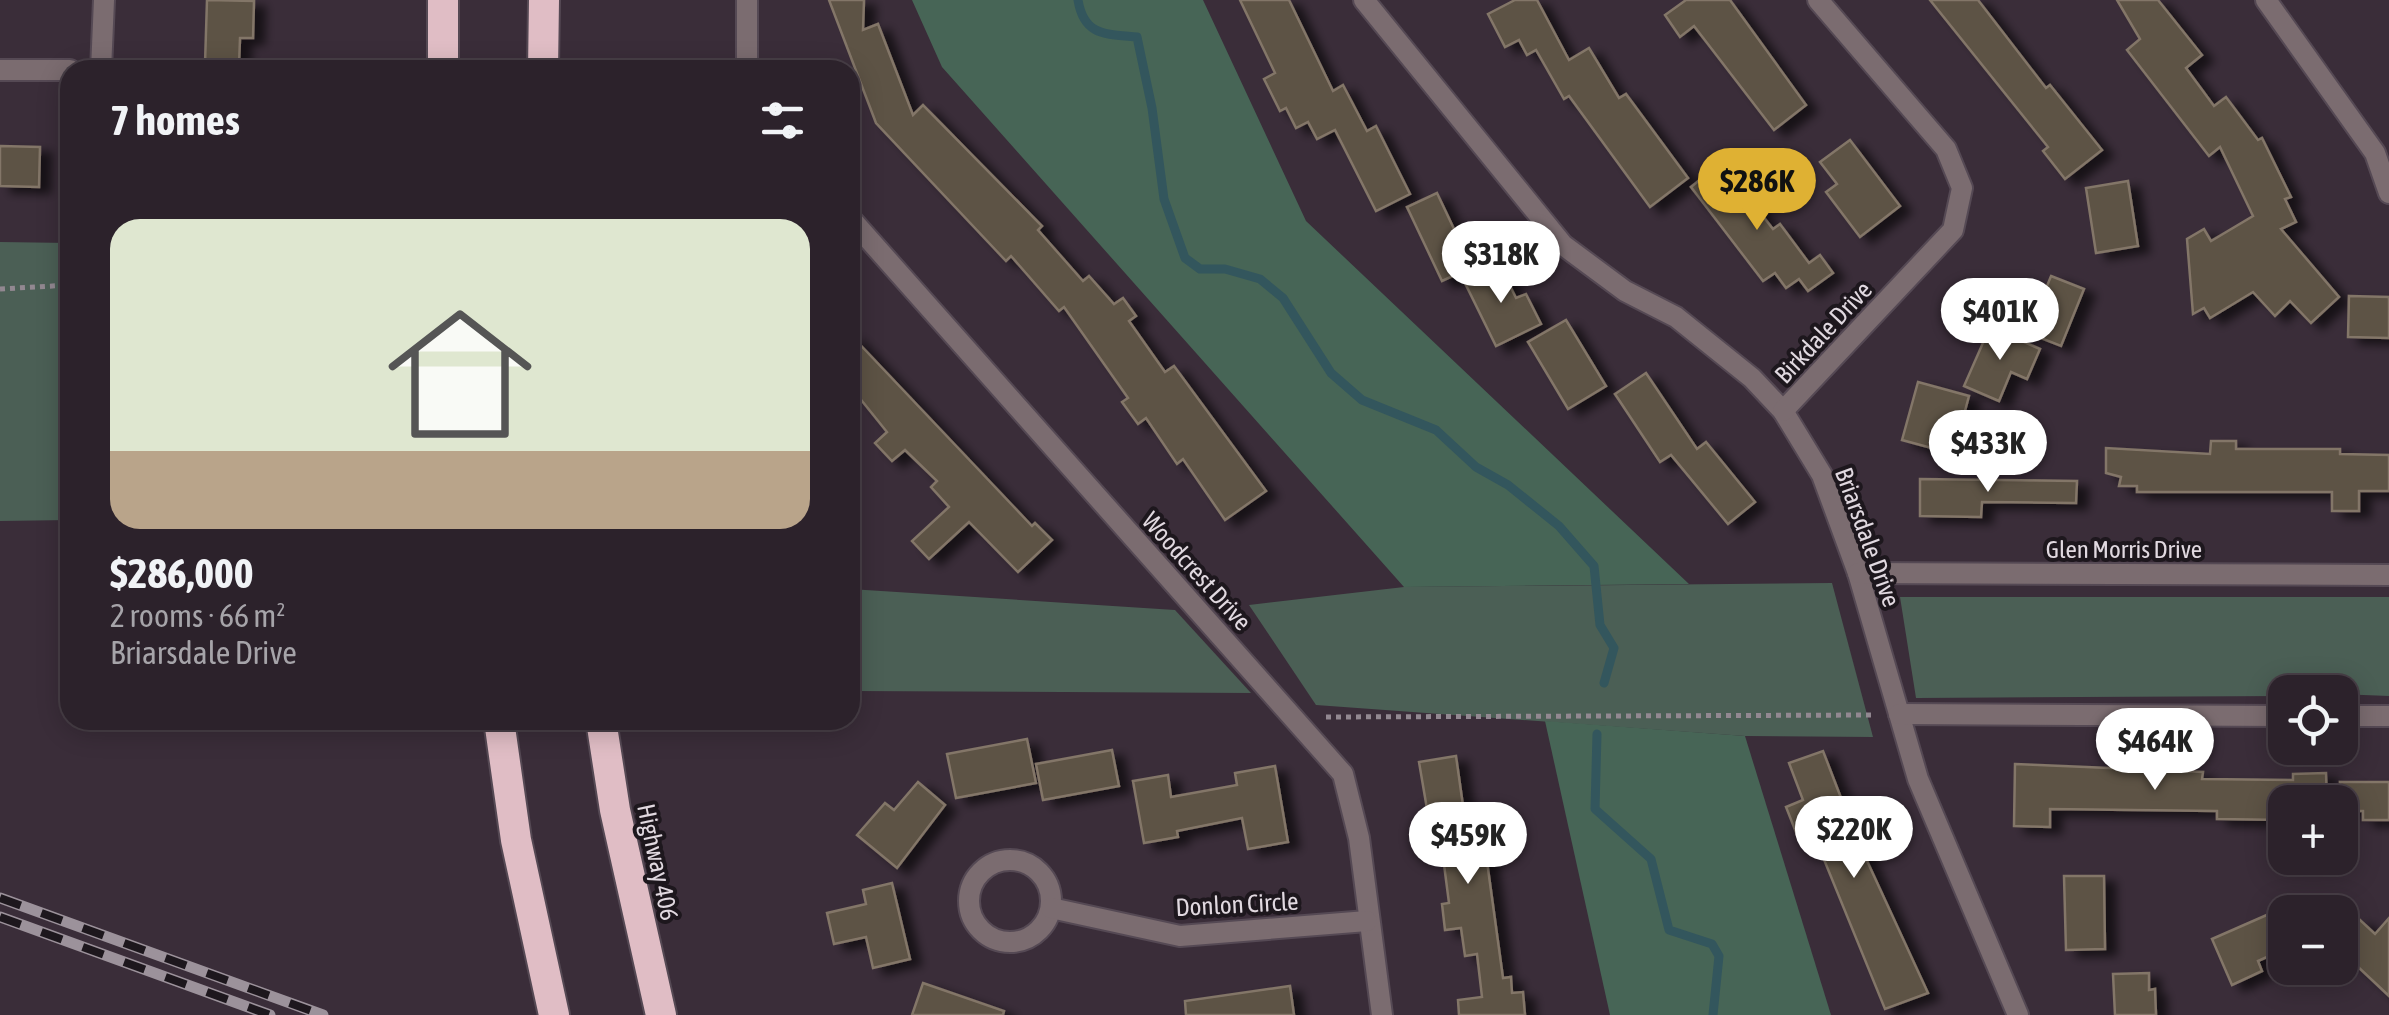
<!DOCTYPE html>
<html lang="en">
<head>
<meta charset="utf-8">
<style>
  :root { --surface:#2c222b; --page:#382f37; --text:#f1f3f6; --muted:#a6a4a9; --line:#483f47; --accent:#dfb133 }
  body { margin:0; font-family:"Asap Condensed",sans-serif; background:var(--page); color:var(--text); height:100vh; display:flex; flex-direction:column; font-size:38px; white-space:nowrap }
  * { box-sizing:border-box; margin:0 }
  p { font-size:32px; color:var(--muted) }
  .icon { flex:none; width:55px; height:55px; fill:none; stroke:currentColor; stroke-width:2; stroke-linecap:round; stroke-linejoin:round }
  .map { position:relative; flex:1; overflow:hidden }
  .details { position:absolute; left:60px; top:60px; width:800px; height:670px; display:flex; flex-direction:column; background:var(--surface); border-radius:30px; box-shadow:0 5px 25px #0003,0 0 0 2px var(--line) }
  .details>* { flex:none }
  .controls { position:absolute; left:2268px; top:675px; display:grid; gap:20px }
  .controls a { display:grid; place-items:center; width:90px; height:90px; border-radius:20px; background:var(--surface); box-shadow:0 5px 25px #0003,0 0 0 2px var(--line); font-size:50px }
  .price { position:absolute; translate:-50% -85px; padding:0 22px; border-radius:35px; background:#fff; color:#222; font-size:32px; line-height:65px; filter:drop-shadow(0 2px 5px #0008) }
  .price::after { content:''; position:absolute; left:50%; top:60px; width:30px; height:22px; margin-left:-15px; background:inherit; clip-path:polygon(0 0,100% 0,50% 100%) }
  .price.current { background:var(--accent); color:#111 }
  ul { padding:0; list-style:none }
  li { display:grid; align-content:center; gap:20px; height:530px; padding:0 50px }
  li span { display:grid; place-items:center; height:310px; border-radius:30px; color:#555 }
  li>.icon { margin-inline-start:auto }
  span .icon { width:180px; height:180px; fill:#fffc; stroke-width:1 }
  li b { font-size:42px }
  h2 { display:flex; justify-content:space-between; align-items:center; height:120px; padding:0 50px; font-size:42px }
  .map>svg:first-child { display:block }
  .green { fill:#4b5f55 }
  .forest { fill:#476556 }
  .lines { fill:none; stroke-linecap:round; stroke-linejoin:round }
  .stream { stroke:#33565d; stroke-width:9 }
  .building { fill:#5d5244; stroke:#837668; stroke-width:2.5; filter:url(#shadow) }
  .minor-casing { stroke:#554954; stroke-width:24 }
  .motorway-casing { stroke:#554954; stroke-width:34 }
  .path { stroke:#928891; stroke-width:5; stroke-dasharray:5 5; stroke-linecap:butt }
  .minor { stroke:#7b6c70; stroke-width:20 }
  .motorway { stroke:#e0bdc5; stroke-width:30 }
  .rail-casing { stroke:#9c929b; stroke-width:11 }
  .rail { stroke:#1d171d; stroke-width:8; stroke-dasharray:22; stroke-linecap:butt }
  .labels { text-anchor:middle; stroke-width:8; stroke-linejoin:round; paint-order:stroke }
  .street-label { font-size:25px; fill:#e1d9e0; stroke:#1d171d }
</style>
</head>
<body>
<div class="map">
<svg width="2389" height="1015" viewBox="0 0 2389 1015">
  <defs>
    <filter id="shadow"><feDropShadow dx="11" dy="6" stdDeviation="5" flood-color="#0009"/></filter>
  </defs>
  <rect width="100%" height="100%" fill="#3a2d39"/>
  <g class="green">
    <polygon points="0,242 70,243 70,520 0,521"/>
    <polygon points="1832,583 1873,737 1745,736 1316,705 1249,605 1404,587"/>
    <polygon points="850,589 1175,610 1251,693 850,691"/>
    <polygon points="1900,597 2389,597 2389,696 2285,692 2285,696 1916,698"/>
  </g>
  <g class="forest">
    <polygon points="912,0 1203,0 1306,221 1689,584 1404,587 942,67"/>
    <polygon points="1545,721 1745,736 1831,1015 1610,1015"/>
  </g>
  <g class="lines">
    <g class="stream">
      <path d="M1078 0C1084 36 1105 34 1137 37L1152 108 1164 199 1185 258 1200 269H1225L1260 279 1283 298 1331 373 1362 400 1436 430 1476 467 1508 485 1559 526 1594 566 1600 625 1614 648 1604 683"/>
      <polyline points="1597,734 1595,809 1651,859 1669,930 1712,944 1719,956 1713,1015"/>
    </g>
  </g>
  <g class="building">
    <polygon points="207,0 254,1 253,38 240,38 239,66 205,64"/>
    <polygon points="829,0 864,0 863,30 878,24 913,115 923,105 1042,226 1038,230 1083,281 1089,276 1114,304 1123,298 1136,316 1129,321 1165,372 1174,366 1266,491 1225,520 1183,459 1177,464 1146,418 1138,424 1122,402 1128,398 1064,307 1059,311 1011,256 1006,261 876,123"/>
    <polygon points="1240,0 1289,0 1333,91 1343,85 1367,131 1376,126 1410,194 1376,211 1335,130 1317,139 1308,122 1296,128 1286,108 1280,111 1264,79 1275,73"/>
    <polygon points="1515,0 1537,0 1569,60 1589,48 1619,98 1626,94 1688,178 1650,207 1569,96 1564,99 1536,50 1527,55 1519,40 1505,47 1488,14"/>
    <polygon points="1686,0 1730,0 1806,105 1774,130 1694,26 1680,37 1665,15"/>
    <polygon points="1930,0 1978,0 2046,88 2050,85 2102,150 2065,179 2043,151 2048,147"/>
    <polygon points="2117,0 2158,0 2202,55 2186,68 2214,106 2226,97 2258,140 2262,138 2291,197 2285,199 2296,222 2281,229 2339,297 2311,323 2290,301 2275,316 2253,292 2210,318 2204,308 2193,314 2187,239 2204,229 2211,241 2253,216 2220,147 2209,156 2127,50 2140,39"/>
    <polygon points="1850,140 1900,206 1860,237 1826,192 1837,184 1820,162"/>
    <polygon points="0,146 40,147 39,187 0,186"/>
    <polygon points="1721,163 1773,229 1780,224 1809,263 1820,255 1833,273 1808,291 1799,279 1786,288 1775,273 1763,281 1691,187"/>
    <polygon points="2128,181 2138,246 2096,253 2086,188"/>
    <polygon points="1437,193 1472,267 1442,281 1407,207"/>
    <polygon points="1499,264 1516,298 1526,294 1541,324 1496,346 1464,281"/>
    <polygon points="2051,276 2084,289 2061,346 2028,333"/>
    <polygon points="2349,296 2389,297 2389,338 2348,337"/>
    <polygon points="1566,320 1606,386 1568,409 1528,342"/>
    <polygon points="1990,327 2040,349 2027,379 2011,372 1999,401 1964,386"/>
    <polygon points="850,334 1032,526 1035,523 1052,540 1018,572 969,522 929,559 912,541 949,507 931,487 937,481 905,450 892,461 875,443 887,432 850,386"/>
    <polygon points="1646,373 1697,449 1706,442 1755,502 1728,524 1671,455 1660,462 1615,394"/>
    <polygon points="1918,382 1969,396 1959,433 1944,429 1939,450 1902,440"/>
    <polygon points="2211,441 2236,441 2236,449 2340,449 2340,454 2389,455 2389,491 2359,491 2359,511 2332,511 2332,492 2137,492 2137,486 2119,486 2121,477 2106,473 2106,448 2210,454"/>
    <polygon points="1920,479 2077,481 2076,503 1982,502 1981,517 1920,516"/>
    <polygon points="1027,739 1036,783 956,798 947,754"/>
    <polygon points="1112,750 1119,786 1043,800 1036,764"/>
    <polygon points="1823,751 1856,837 1928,993 1885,1009 1814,835 1799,840 1786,807 1803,800 1789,763"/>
    <polygon points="1456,756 1465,820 1481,818 1503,978 1511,977 1512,993 1523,992 1525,1015 1459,1015 1458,1000 1482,997 1477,954 1465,956 1461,928 1445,930 1442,904 1449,903 1442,849 1434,850 1419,762"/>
    <polygon points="2015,764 2203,772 2202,779 2293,780 2293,774 2326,773 2327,802 2285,802 2285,820 2217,819 2217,811 2050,809 2050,827 2014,826"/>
    <polygon points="1275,766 1288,842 1248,849 1242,818 1177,831 1178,837 1144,843 1133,781 1168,775 1171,797 1237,785 1235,773"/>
    <polygon points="918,782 945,805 897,868 857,835 885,803 894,810"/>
    <polygon points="2340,782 2389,782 2389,820 2363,820 2363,811 2340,811"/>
    <polygon points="2064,876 2104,876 2105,949 2066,950"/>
    <polygon points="892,883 910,959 873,968 866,937 834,944 827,913 866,904 863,890"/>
    <polygon points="2285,907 2285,949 2258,961 2262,971 2232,985 2212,939"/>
    <polygon points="2389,918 2389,996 2340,950 2340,939 2359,919 2375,934"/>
    <polygon points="2149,973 2149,990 2155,989 2156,1015 2115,1015 2113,974"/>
    <polygon points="923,983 1004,1011 1003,1015 912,1015"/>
    <polygon points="1290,986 1294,1015 1186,1015 1185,1001"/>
  </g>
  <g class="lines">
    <defs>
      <g id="minor">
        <polyline points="1364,0 1563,245 1625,291 1676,317 1752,378 1783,411 1822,475 1858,573 1918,779 2018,1015"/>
        <polyline points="2266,0 2375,153 2389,193"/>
        <polyline points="0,70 70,70"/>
        <polyline points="101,70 104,0"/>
        <polyline points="747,70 747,0"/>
        <polyline points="850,218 1343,774 1359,838 1382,1015"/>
        <polyline points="1783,411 1953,230 1962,188 1946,149 1818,0"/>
        <polyline points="1858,573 2389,575"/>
        <polyline points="1899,714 2285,716"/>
        <polyline points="2340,716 2389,716"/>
        <circle cx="1010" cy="901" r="41"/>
        <polyline points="1051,908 1180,936 1367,921"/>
      </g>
      <g id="motorway">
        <polyline points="443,0 443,70"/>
        <polyline points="543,70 544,0"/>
        <polyline points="499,720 516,840 554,1015"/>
        <polyline points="601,720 615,810 661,1015"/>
      </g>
    </defs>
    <use href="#minor" class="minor-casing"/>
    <use href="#motorway" class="motorway-casing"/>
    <g class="path">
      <polyline points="0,289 70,285"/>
      <polyline points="1326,717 1875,715"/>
    </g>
    <use href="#minor" class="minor"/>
    <use href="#motorway" class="motorway"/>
    <defs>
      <g id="rail">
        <polyline points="0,898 323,1015"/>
        <polyline points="0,917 270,1015"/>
      </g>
    </defs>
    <use href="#rail" class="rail-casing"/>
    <use href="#rail" class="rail"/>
  </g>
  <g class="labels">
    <g class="street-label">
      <text transform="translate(1823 332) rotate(-47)" y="9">Birkdale Drive</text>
      <text transform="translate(1868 537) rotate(70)" y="9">Briarsdale Drive</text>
      <text x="2124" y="558">Glen Morris Drive</text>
      <text transform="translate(1197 571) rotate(48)" y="9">Woodcrest Drive</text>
      <text transform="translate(658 862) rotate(78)" y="9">Highway 406</text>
      <text transform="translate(1237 904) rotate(-3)" y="9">Donlon Circle</text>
    </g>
  </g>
</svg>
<div class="controls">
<a><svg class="icon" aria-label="locate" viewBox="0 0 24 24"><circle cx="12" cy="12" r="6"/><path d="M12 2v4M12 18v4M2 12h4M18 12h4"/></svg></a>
<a>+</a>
<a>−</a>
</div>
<b class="price current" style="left:1757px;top:233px">$286K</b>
<b class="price" style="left:1501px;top:306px">$318K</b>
<b class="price" style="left:2000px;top:363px">$401K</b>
<b class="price" style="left:1988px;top:495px">$433K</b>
<b class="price" style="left:2155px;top:793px">$464K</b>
<b class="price" style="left:1854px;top:881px">$220K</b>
<b class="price" style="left:1468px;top:887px">$459K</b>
<section class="details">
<h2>7 homes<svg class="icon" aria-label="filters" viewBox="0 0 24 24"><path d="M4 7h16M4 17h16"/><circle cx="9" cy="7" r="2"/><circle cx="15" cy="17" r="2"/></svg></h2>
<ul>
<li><span style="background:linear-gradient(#dfe7d0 75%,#b9a48a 0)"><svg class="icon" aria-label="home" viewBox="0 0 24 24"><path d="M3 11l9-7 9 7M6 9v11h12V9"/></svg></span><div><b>$286,000</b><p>2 rooms · 66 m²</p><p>Briarsdale Drive</p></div></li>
</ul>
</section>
</div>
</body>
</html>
